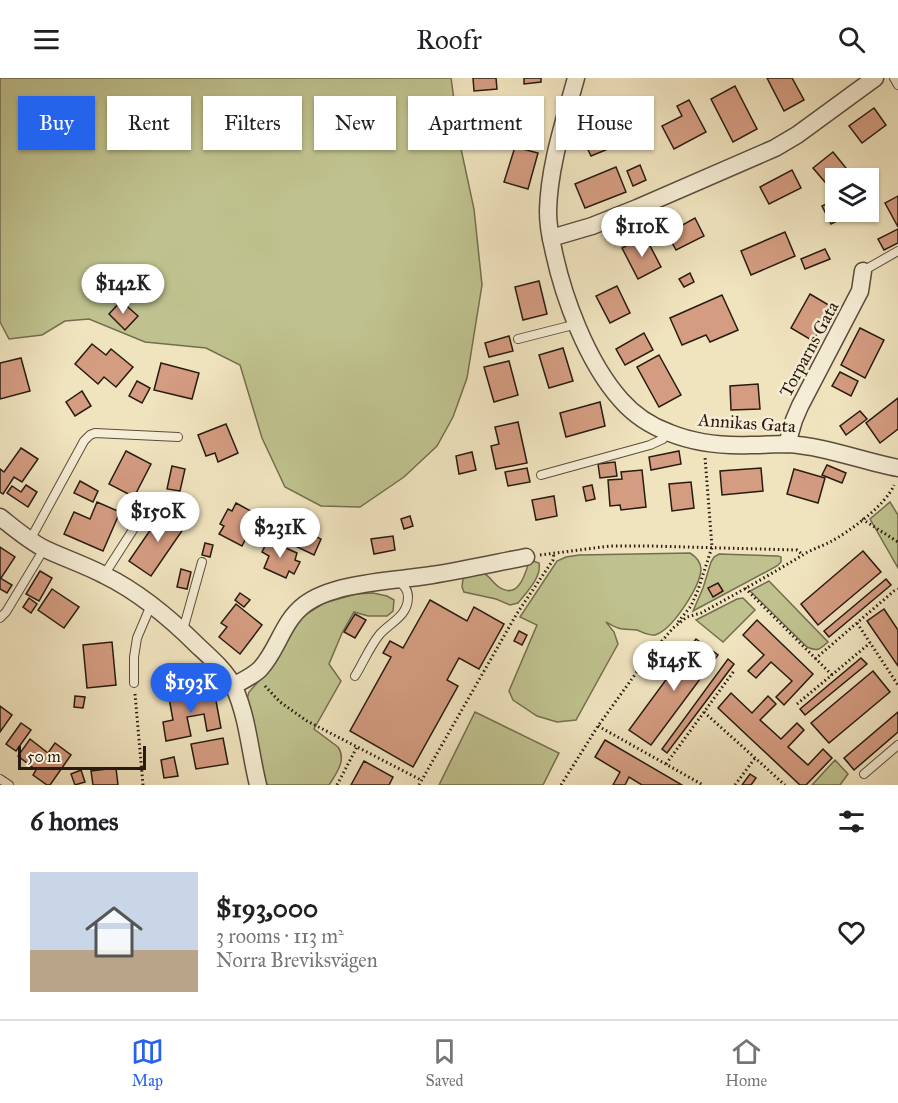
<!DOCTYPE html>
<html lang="en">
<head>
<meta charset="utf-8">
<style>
  :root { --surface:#fff; --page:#f2f2f2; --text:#202124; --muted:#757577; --line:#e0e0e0; --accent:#2563eb }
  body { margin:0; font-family:"IM FELL Great Primer",serif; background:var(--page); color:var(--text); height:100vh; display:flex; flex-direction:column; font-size:22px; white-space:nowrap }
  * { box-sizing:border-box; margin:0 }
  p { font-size:20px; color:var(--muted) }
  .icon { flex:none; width:33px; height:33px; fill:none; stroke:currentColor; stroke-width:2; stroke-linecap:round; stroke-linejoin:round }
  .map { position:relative; height:707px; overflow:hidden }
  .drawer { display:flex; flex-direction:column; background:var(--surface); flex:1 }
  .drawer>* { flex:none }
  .top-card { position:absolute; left:18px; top:18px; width:862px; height:54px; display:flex; gap:12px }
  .tools { position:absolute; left:825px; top:90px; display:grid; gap:12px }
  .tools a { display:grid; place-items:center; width:54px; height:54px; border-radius:0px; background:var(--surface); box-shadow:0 2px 4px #0004; font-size:30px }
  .scale { position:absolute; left:18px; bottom:15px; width:128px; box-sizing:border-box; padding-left:6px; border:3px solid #291b11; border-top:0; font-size:16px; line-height:21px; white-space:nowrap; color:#291b11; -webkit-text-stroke:4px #f5edd5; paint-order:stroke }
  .price { position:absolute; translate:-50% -51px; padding:0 14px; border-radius:21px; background:#fff; color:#222; font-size:20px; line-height:39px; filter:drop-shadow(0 2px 3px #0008) }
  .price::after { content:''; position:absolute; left:50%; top:36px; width:18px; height:14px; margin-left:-9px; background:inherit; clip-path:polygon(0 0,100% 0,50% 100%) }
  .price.current { background:var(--accent); color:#fff }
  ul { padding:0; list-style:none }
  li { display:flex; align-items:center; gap:18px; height:150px; padding:0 30px }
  li span { display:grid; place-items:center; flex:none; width:168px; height:120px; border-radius:0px; color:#555 }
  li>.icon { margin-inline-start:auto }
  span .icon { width:72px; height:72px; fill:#fffc; stroke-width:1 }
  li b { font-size:26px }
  h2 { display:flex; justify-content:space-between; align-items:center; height:72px; padding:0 30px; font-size:26px }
  .tag { padding:0 21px; border-radius:0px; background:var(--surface); box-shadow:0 2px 4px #0004; font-size:21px; line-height:54px }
  .tag.current { background:var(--accent); color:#fff }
  header { display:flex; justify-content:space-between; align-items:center; height:78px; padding:0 30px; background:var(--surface); font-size:27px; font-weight:600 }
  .menu { display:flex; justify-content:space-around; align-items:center; height:84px; border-top:2px solid var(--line); background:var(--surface); font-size:16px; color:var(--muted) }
  .menu a { display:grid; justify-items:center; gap:3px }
  .menu .current { color:var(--accent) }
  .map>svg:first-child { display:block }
  .green { fill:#bfc28e; stroke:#746e50; stroke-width:1.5 }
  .building { fill:#d49c81; stroke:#291b11; stroke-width:1.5 }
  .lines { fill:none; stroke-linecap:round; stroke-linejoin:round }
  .lane-casing { stroke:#5b4d3c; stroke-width:10 }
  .street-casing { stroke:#5b4d3c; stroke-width:19 }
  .path { stroke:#291b11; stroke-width:3; stroke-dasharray:1.5 3; stroke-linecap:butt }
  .lane { stroke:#f5edd5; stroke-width:8 }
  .street { stroke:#f5edd5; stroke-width:16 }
  .labels { text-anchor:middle; stroke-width:5; stroke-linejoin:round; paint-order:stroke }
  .street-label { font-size:18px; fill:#291b11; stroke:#f5edd5 }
</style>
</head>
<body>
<header><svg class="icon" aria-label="menu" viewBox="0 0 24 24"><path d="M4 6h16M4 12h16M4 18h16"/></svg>Roofr<svg class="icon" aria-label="search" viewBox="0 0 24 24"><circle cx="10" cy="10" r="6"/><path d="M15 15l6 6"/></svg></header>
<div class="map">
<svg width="898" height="707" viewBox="0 0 898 707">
  <rect width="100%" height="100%" fill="#f0e4bf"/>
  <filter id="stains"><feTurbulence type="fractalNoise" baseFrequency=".00333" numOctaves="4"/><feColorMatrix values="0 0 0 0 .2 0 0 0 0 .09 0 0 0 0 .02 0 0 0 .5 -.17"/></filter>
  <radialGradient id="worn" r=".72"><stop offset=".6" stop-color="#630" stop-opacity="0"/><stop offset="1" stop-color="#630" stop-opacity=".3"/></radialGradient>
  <g class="green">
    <polygon points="0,0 451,0 460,66 474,131 482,207 467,300 453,339 437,368 404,399 360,429 321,428 285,409 262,360 240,287 206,270 145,264 89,241 65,243 42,257 9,261 0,244"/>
    <polygon points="890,424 898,437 898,490 870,441"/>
    <path d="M690 475C695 478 700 483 701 490 701 508 672 552 655 557 649 558 642 554 637 552 631 551 624 552 618 550 614 549 610 546 606 544L614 554 618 566 576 642 557 644 537 638 513 622 509 613 537 547 520 539 557 483 566 479 579 477Z"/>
    <polygon points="719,476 778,478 781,479 781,484 777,488 693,533 703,510 711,484 714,479"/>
    <path d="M533 483 539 485C542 499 526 515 518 525L510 527 496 521 464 514 462 509 463 501C468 497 480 493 485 496 490 499 494 506 499 509 518 522 525 497 529 484Z"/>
    <path d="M769 503 828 564C820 571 818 574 807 569L750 513Z"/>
    <path d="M373 515 387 518 394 522 393 533 387 538H368L354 534 342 555 329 586 341 603 314 651 338 669C347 682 336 696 329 707H267L252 652 247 621 249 614 274 586 289 554 305 537 324 525 356 516Z"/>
    <polygon points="743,520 755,532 723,564 696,542 737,521"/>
    <polygon points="475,634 559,675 543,707 439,707"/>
    <polygon points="835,682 848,696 840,707 812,707"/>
  </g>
  <g class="building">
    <polygon points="473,0 496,0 497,11 474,13"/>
    <polygon points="524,0 541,0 541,4 524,6"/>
    <polygon points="767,0 792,0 804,22 784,33"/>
    <polygon points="735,8 757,51 733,64 711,21"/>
    <polygon points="689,22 706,54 674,71 662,48 682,38 677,28"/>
    <polygon points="611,30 625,64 591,78 581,57 595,51 590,38"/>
    <polygon points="874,30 886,47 862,65 849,48"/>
    <polygon points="515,69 538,75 528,111 504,104"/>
    <polygon points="833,74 854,100 836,100 836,117 813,90"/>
    <polygon points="640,87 646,102 633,108 627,93"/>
    <polygon points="616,89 626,114 585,130 575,106"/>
    <polygon points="792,92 801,110 769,126 760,109"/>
    <polygon points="898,118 898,149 885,125"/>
    <polygon points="832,123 836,130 836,134 837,134 841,141 831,146 822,128"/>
    <polygon points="695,140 704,158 676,172 669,159 679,154 677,150"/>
    <polygon points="898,151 898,165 884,172 878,161"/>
    <polygon points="785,154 795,178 751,197 741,173"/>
    <polygon points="645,158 661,189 638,201 622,170"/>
    <polygon points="825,171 830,181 805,191 801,181"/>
    <polygon points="690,195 694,204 684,209 679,201"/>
    <polygon points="539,203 547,236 523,242 515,209"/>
    <polygon points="617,208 630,235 610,245 596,218"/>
    <polygon points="810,216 832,229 813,263 791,250"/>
    <polygon points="722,217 738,252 710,264 706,257 682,267 670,240"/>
    <polygon points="121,223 138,238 125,252 109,236"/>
    <polygon points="860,250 884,262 865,300 841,287"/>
    <polygon points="644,255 653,272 625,287 616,271"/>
    <polygon points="509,258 513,273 489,279 485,265"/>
    <polygon points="92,266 106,277 111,271 133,289 116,309 104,299 98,306 75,286"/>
    <polygon points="563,270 573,303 549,310 539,277"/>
    <polygon points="659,277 681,317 659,329 637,289"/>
    <polygon points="21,280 30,313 0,321 0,285"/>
    <polygon points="509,283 518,317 494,324 484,289"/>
    <polygon points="161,285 199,295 192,321 154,312"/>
    <polygon points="840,294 858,303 851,318 832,308"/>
    <polygon points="137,303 150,310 142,325 129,318"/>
    <polygon points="758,306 760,331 731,332 730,308"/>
    <polygon points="82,313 91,328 75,338 66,324"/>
    <polygon points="898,320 898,351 880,365 866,345"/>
    <polygon points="600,324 605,348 566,359 560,335"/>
    <polygon points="860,333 867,341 846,357 840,348"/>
    <polygon points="518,344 527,385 496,391 491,368 499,366 495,349"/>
    <polygon points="226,346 238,375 218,384 215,375 206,378 198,357"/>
    <polygon points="21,370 38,381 22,404 14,399 3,416 0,414 0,391 4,394"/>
    <polygon points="126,373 151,386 134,419 109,406"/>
    <polygon points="679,373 681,386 651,392 649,379"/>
    <polygon points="472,374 476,392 459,396 456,378"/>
    <polygon points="615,384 617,398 600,400 598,386"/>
    <polygon points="827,387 846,395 842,405 822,397"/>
    <polygon points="172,388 185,391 180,413 167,411"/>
    <polygon points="527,390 530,404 508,408 505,394"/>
    <polygon points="761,390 763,413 722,417 720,393"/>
    <polygon points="794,391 825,400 818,425 787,416"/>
    <polygon points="642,392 646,429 621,432 620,427 610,428 608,402 622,401 621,394"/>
    <polygon points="80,403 98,413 93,424 74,415"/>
    <polygon points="691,404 694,430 672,433 669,406"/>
    <polygon points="26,407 37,414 28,429 7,415 12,408 21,414"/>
    <polygon points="592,407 595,421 586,423 583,409"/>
    <polygon points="554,418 557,438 536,442 532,422"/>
    <polygon points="97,424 120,434 103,473 64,456 74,434 90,441"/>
    <polygon points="236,425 258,437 242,468 219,456 224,448 220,446 228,431 232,433"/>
    <polygon points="164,432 186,447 151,498 129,483"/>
    <polygon points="269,437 277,440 274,448 266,445"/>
    <polygon points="410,438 413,448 404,451 401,441"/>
    <polygon points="300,451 321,461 314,477 293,467"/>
    <polygon points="393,458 395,472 374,476 371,461"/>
    <polygon points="268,462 297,475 295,482 300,484 294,496 289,493 286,500 264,490 269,478 262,474"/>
    <polygon points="205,465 213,467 210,479 202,477"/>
    <polygon points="0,469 15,479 1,500 0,499"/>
    <polygon points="863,473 881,494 818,547 801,526"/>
    <polygon points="181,491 191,494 187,511 177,509"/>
    <polygon points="40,493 52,500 39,523 26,516"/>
    <polygon points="0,500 12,507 7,515 0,511"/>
    <polygon points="886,501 891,507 829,559 824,553"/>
    <polygon points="718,505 723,513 713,519 708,510"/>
    <polygon points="52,511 79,529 64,550 38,532"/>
    <polygon points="240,515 250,522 244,529 235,522"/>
    <polygon points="29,520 37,526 31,535 23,529"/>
    <polygon points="430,522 467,543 474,529 504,546 479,591 459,580 447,602 458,608 413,689 350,653 391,579 383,575 390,563 403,570"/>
    <polygon points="236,526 262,547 240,576 219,559 227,549 221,545"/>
    <polygon points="884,531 898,552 898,588 867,543"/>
    <polygon points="355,536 366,542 355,560 344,554"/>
    <polygon points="757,542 813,596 784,627 776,619 792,603 771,584 756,600 748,593 764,577 743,557"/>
    <polygon points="519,553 527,557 522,567 514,563"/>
    <polygon points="696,561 718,577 651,667 629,652"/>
    <polygon points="112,564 116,607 87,610 83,567"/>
    <polygon points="861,580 867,586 805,637 800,631"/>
    <polygon points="728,581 734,586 667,675 662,671"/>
    <polygon points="873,593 890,614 829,665 811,645"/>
    <polygon points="214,612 221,650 207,653 204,636 187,639 191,658 166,663 163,644 173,642 169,620"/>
    <polygon points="731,615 752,635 768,618 776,626 760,642 781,661 797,645 804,652 788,669 808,687 823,671 832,680 806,707 800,707 718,630"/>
    <polygon points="75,618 85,619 83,630 74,629"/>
    <polygon points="0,628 12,637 0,654"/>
    <polygon points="898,634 898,654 854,692 844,680"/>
    <polygon points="21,645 31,652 16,673 6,666"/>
    <polygon points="223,660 228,686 196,691 191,666"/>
    <polygon points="30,661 48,675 55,665 71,677 50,707 47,707 33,697 36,692 18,678"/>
    <polygon points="605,662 682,707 642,707 629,699 625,707 613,707 620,694 595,679"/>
    <polygon points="174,679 178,698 164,700 161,682"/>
    <polygon points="364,683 393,699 389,707 351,707"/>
    <polygon points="116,690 118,707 93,707 91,693"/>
    <polygon points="81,692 85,704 75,707 71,696"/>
    <polygon points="750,696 756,700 751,707 742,707"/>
  </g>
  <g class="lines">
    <defs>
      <g id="lane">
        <polyline points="894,0 898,7"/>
        <polyline points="863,193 898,173"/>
        <polyline points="518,261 577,246"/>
        <polyline points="541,397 650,367 663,361 668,355"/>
        <polyline points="30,462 84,363 90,357 95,355 178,359"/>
        <polyline points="104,497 145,433"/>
        <polyline points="0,540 6,534 44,471"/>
        <polyline points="183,552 202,484"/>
        <path d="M355 598C363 585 370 568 380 556 391 544 408 538 408 519 408 511 404 507 398 504"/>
        <polyline points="134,605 134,579 137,560 151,527"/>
        <polyline points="864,696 898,667"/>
        <polyline points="0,701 9,707"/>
      </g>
      <g id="street">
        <path d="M576 0C564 44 549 88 548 133 548 145 550 158 553 170 563 219 587 284 621 322 634 337 651 348 670 355 695 365 723 368 750 367 762 367 775 366 787 366 824 368 862 383 898 390"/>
        <polyline points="551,160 592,148 637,130 775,70 797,57 875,0"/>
        <polyline points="787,366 794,342 800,328 860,213 863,193"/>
        <path d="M0 439C14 450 29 463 45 471 64 480 85 487 104 497 139 514 171 541 198 568 211 580 226 593 234 609 248 640 250 675 258 707"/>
        <path d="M233 608C242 603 253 598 260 591 278 572 282 544 304 527 333 504 395 503 432 497 463 492 495 485 526 479"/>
      </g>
    </defs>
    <use href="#lane" class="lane-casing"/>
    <use href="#street" class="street-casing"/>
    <g class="path">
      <polyline points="862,441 898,464"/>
      <polyline points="540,477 610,468 650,468 797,472 803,477"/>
      <polyline points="745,510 832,597"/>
      <polyline points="678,544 691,528 698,512 712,469 705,379"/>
      <polyline points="857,545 898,607"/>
      <polyline points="815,581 894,513 898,511"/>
      <polyline points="265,608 280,624 307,643 421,702"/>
      <polyline points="135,616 143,707"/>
      <polyline points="797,626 870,565"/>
      <polyline points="704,634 785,707"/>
      <polyline points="598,648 703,707"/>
      <polyline points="666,686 734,593"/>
      <polyline points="337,707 357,669"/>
      <polyline points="419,707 516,537 553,482 554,475"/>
      <path d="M561 707 598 648 644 584 673 550 687 539 701 535C734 517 768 498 801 478 810 472 820 469 830 464 849 454 886 427 894 407"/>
      <polyline points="735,707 755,680"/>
    </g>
    <use href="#lane" class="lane"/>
    <use href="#street" class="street"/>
  </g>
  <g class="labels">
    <g class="street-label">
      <text transform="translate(809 271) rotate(-62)" y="6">Torparns Gata</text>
      <text transform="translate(747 345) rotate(4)" y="6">Annikas Gata</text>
    </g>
  </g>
  <rect width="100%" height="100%" filter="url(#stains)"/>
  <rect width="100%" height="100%" fill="url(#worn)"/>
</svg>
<div class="tools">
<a><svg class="icon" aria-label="layers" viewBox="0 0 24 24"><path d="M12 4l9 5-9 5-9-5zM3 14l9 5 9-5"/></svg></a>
</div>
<div class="scale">50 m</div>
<b class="price" style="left:642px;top:180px">$110K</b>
<b class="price" style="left:123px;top:237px">$142K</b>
<b class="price" style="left:158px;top:465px">$150K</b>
<b class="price" style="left:280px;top:481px">$231K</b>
<b class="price" style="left:674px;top:614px">$145K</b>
<b class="price current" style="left:191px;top:636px">$193K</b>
<div class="top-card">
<a class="tag current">Buy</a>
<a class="tag">Rent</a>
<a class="tag">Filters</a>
<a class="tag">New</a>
<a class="tag">Apartment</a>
<a class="tag">House</a>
</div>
</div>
<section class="drawer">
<h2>6 homes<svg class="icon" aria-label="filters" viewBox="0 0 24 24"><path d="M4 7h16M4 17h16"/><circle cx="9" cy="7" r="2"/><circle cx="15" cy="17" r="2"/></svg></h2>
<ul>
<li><span style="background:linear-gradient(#c9d6e8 65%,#b9a48a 0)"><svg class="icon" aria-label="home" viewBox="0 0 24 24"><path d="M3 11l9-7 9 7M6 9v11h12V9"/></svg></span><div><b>$193,000</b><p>3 rooms · 113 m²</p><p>Norra Breviksvägen</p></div><svg class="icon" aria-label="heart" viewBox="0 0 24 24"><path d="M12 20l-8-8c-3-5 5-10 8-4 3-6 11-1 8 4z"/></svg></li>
</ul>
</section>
<nav class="menu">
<a class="current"><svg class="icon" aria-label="map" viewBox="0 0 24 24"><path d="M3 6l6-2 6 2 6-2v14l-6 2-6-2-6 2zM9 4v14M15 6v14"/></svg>Map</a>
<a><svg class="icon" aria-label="saved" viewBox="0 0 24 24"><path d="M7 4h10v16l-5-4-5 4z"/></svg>Saved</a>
<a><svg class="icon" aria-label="home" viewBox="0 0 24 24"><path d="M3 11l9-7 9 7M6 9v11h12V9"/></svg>Home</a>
</nav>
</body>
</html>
